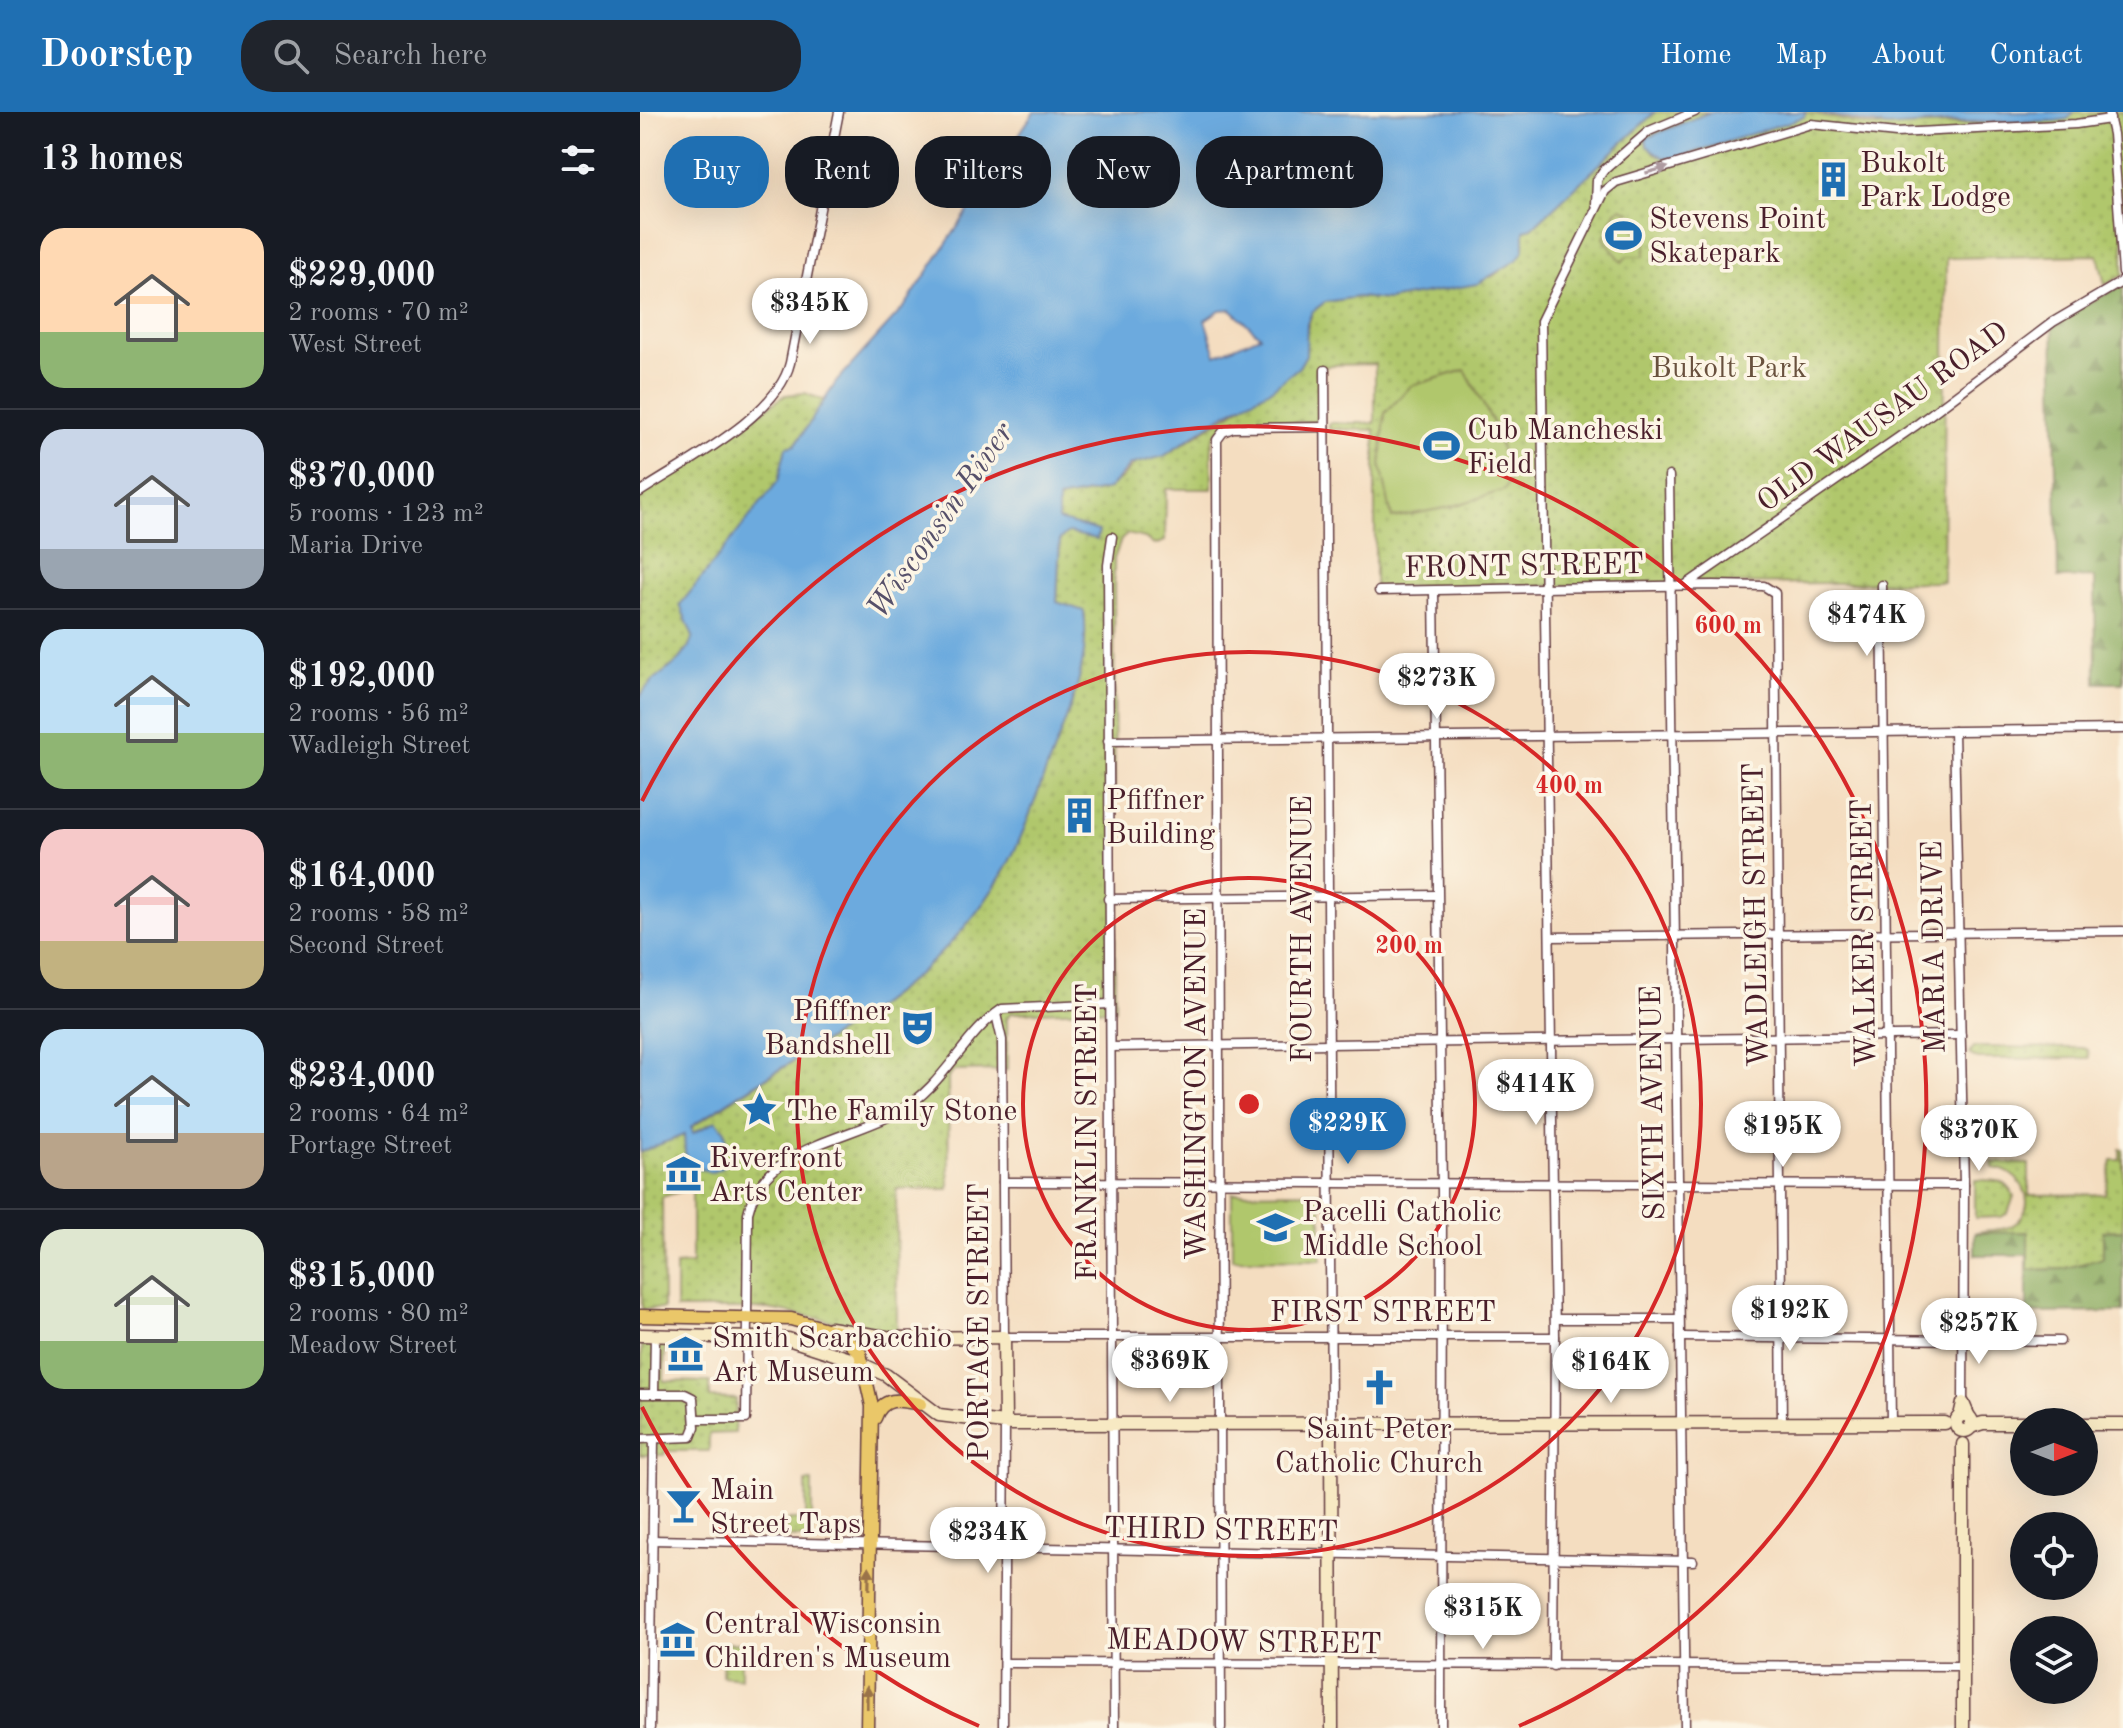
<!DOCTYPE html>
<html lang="en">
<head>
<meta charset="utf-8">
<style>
  :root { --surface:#171b24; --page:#20242c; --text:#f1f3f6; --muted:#9ea1a6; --line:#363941; --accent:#1f6fb2 }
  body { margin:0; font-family:"Old Standard TT",serif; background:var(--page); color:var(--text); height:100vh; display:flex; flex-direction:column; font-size:30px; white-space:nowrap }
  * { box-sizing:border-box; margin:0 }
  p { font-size:26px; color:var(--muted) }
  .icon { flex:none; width:44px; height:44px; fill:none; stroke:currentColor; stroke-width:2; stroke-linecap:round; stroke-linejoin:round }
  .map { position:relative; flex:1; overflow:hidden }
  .details { display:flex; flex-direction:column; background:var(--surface); width:640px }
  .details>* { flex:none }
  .guide { position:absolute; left:24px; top:24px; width:760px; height:72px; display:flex; gap:16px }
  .needle { width:52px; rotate:90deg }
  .fabs { position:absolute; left:1370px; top:1296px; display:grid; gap:16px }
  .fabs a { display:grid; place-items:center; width:88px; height:88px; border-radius:50%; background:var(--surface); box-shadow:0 8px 32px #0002; font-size:40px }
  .price { position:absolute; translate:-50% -68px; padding:0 18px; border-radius:28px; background:#fff; color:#222; font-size:26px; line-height:52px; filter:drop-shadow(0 2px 4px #0008) }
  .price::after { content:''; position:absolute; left:50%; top:48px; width:24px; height:18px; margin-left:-12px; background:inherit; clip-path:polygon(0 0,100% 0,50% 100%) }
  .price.active { background:var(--accent); color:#fff }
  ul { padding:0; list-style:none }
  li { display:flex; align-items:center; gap:24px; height:200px; padding:0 40px }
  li+li { border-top:2px solid var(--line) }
  li span { display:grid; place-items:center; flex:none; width:224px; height:160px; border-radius:24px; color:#555 }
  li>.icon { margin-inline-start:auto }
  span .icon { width:96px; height:96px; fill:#fffc; stroke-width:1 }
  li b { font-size:34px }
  h2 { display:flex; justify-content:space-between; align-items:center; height:96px; padding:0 40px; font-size:34px }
  .tag { padding:0 28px; border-radius:32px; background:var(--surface); box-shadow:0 8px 32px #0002; font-size:28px; line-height:72px }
  .tag.active { background:var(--accent); color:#fff }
  header { display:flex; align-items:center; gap:48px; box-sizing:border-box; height:112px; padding:0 40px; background:var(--accent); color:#fff }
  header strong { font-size:38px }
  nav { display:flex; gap:44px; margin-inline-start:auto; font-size:28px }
  .search { width:560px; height:72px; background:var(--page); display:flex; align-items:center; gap:20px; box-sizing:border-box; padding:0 28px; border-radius:32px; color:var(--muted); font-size:30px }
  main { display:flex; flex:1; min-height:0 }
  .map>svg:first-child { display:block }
  .green { fill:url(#green-dots); stroke:#7d734c; stroke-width:2 }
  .forest { fill:url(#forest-firs); stroke:#6b6646; stroke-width:2 }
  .pitch { fill:#b0c76c; stroke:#7d734c; stroke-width:2 }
  .water { fill:#6caade; stroke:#5b6484; stroke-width:2; fill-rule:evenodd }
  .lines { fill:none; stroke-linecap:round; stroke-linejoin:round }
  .street-casing { stroke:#643c41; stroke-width:11 }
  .secondary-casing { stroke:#643c41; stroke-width:15 }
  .primary-casing { stroke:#643c41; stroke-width:15 }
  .street { stroke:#fff; stroke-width:8 }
  .secondary { stroke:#f7e9c3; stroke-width:12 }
  .primary { stroke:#eac769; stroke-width:12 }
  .oneway { fill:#ae9aa0 }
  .oneway2 { fill:#9a734a }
  .ring { fill:none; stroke:#d62828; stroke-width:4 }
  .labels { text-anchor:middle; stroke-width:7; stroke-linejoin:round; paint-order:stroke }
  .poi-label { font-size:30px; fill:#4a1f2b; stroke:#fcf5e5; text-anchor:start }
  .park-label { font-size:30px; fill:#69513e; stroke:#fcf5e5 }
  .street-label { font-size:30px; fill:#4a1f2b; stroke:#fcf5e5 }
  .water-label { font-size:32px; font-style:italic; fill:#56506a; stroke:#fcf5e5 }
  .centre { fill:#d62828; stroke:#fcf5e5; stroke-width:4 }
  .ring-label { font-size:24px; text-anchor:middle; font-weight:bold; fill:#d62828; stroke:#fcf5e5; stroke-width:7; stroke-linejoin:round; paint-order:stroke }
</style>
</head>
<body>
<header>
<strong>Doorstep</strong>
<div class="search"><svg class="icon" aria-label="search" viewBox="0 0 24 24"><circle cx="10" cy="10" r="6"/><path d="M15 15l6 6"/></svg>Search here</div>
<nav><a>Home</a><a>Map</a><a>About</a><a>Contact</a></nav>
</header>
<main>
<section class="details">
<h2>13 homes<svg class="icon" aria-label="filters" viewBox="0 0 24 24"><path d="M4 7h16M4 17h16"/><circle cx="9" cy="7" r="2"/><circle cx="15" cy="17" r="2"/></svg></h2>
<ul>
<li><span style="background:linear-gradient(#ffd9b3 65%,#8fb573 0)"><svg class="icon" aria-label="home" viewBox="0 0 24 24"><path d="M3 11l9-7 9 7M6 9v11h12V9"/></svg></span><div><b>$229,000</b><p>2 rooms · 70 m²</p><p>West Street</p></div></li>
<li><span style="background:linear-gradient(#c9d6e8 75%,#9aa5b1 0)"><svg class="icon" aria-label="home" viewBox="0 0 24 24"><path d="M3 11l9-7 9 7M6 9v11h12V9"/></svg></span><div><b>$370,000</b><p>5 rooms · 123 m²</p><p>Maria Drive</p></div></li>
<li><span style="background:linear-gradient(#bfe0f5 65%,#8fb573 0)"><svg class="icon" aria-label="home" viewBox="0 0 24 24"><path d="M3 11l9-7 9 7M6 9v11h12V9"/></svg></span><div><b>$192,000</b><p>2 rooms · 56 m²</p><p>Wadleigh Street</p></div></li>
<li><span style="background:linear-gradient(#f6c9c9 70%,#c2b280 0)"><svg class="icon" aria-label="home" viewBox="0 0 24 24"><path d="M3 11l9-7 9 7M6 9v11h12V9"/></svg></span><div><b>$164,000</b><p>2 rooms · 58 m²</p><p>Second Street</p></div></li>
<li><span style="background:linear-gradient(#bfe0f5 65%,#b9a48a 0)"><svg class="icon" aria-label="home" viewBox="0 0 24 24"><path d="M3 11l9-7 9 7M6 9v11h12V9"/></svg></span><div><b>$234,000</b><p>2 rooms · 64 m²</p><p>Portage Street</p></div></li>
<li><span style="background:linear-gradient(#dfe7d0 70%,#8fb573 0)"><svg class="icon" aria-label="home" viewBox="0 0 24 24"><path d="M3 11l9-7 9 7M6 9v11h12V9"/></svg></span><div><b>$315,000</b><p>2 rooms · 80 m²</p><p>Meadow Street</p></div></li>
</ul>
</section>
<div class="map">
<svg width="1483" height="1616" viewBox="0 0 1483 1616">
  <defs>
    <pattern id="green-dots" width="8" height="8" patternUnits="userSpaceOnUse" patternTransform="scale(2)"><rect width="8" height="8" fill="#b0c76c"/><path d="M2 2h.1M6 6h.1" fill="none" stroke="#99aa5e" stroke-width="1.8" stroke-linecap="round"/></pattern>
    <pattern id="forest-firs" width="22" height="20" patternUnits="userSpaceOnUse" patternTransform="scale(2)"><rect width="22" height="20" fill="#8cac60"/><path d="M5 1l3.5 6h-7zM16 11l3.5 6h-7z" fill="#748b4f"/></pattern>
  </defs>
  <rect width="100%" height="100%" fill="#fcf5e5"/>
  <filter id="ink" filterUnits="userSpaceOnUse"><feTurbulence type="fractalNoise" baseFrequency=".0125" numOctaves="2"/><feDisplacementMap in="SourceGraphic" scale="16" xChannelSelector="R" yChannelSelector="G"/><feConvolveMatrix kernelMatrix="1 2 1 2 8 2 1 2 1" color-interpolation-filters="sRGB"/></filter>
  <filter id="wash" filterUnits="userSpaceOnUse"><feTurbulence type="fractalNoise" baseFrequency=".006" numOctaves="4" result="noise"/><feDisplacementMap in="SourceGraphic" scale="32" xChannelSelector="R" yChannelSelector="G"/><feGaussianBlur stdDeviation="1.8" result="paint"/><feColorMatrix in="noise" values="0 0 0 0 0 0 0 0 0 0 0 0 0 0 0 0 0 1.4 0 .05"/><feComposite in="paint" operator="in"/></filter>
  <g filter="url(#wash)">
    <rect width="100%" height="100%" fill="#f4ddc0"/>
    <g class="green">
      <path d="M1015 0H1070L1005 28 1015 41 1029 47 1164 5 1166 0 1234 15 1400 9 1431 4 1434 0H1483V163L1465 173 1458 143 1306 146 1303 470 744 475 735 481V318L689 317V311H735V252L690 253 681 258 679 309C657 314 579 300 573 327 570 342 573 361 572 377H526L525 429 514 433 505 426 487 422 481 428 474 447 475 897 372 901 367 905V958L314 959 308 966 309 1077H256L257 1221 129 1197H36V1153L52 1152V1076L22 1085 23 1197H2L0 1040 41 1023C157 937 286 892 363 761 380 731 390 698 403 666 424 611 445 562 445 503L417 491 420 427 428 420 457 426 418 408 417 387 456 380 481 367 497 349 524 344 602 294 666 221 672 200 685 190 718 185 748 188 853 164 875 147 884 118 892 116Z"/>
      <path d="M165 281 188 290 53 525C39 561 18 555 0 585V380L146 283Z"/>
      <polygon points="1333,935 1443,936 1448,938 1449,946 1338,947 1329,942"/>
      <path d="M1480 1037H1483V1118L1463 1119 1464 1146 1423 1157 1388 1158V1121H1335C1346 1116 1363 1121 1376 1111 1401 1090 1379 1058 1353 1056L1352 1050 1389 1052V1083L1465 1082 1472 1048H1480Z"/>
      <path d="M1335 1068C1351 1068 1367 1066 1374 1084L1368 1101 1361 1105 1335 1106Z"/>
      <polygon points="2,1232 25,1232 24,1269 70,1270 70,1286 96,1287 95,1321 69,1322 69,1339 25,1339 24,1343 0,1343"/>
      <polygon points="166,1370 172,1370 172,1426 122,1425 124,1416 148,1416 149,1408 163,1408 166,1404"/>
      <polygon points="83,1531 101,1531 101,1566 82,1564"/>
    </g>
    <g class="forest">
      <polygon points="1483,173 1483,571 1456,571 1455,465 1418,466 1413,210"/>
      <polygon points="1483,1118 1483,1200 1387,1201 1387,1143 1335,1143 1335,1121 1388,1120 1388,1158 1423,1157 1463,1146 1463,1119"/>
    </g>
    <g class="pitch">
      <polygon points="981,96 991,100 992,113 1006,130 1004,144 987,144 982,150 964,126 976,99"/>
      <polygon points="825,258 853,311 870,366 865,378 810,395 752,406 741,354 745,301 771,274"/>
      <polygon points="681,1080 681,1148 592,1147 592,1081"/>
    </g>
    <g class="water">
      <path d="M394 0H1015L892 116 884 118V138L877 148 837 172 748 188 718 185 685 190 672 200 667 212 666 243 659 255 632 277 585 302 524 344 490 353 469 377 418 387V408L459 419 457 427 428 421 420 427 417 490 444 499C451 551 429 599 411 646 396 684 384 724 364 759 292 886 164 934 51 1015L53 1021 76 1009 85 1019 87 1033 77 1043 85 1050 82 1056 70 1061 62 1057 53 1058 45 1041 44 1023 0 1040V585C17 556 40 560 53 525L40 493 138 369 146 335 155 333 197 269 265 194ZM591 197 620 224 576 243 565 208 580 198Z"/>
      <polygon points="1070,0 1166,0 1164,5 1037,46 1024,46 1007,34 1006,26"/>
      <polygon points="1176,0 1434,0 1428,7 1416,9 1316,10 1247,15"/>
    </g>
  </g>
  <g filter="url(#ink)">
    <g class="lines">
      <defs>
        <g id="street">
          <polyline points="1468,0 1473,22 1483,161"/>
          <polyline points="956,92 957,68 963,59 1009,19 1055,0"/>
          <polyline points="685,258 691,1311"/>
          <polyline points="1029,364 1045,1616"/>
          <path d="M0 380C45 350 137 305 150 251L199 0"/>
          <polyline points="472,425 468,453 474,1616"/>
          <polyline points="1047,472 1275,314 1413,210 1483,169"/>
          <polyline points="1242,473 1251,1312"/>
          <polyline points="739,479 1073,473 1124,474 1135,481 1142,1312"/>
          <polyline points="794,479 802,1078 801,1616"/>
          <polyline points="1314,619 1324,1073 1323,1291"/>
          <polyline points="468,629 1483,617"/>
          <polyline points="468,787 797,783"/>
          <polyline points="910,825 1483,819"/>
          <polyline points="356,902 362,928 364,1225 915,1225"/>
          <polyline points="471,935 1321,923"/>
          <polyline points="363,1070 1324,1073"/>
          <polyline points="915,1207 1039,1207"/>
          <polyline points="1040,1225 1420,1229"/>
          <polyline points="0,1282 45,1282 53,1286 55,1315 51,1325 0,1327"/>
          <polyline points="14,1282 15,1223"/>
          <path d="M56 1307H106L108 1101C122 1035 208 1028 258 1000 305 974 323 923 362 897L470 892"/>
          <polyline points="12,1428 1053,1449"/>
          <polyline points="364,1551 1323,1554"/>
          <polyline points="913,1554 915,1225 901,209 965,79 976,70 1171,12 1256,21 1436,12 1470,7"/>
          <polyline points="10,1616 14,1327"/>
          <polyline points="363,1616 365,1310"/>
          <polyline points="581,1616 577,328 583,320 593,316 685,315"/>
        </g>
        <g id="secondary">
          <polyline points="190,1216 252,1226 364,1225 365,1310"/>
          <polyline points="0,1223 148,1227 210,1247 246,1263 299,1303 372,1312 1305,1311"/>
          <circle cx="1324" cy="1311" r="8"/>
          <polyline points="1320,1304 1323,1291 1329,1305"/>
          <polyline points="691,1311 692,1616"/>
          <polyline points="1444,1312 1483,1312"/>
          <polyline points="1330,1315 1343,1311 1384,1311"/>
          <polyline points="1323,1616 1323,1332"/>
        </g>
        <g id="primary">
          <polyline points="0,1204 151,1207 200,1221 220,1241 232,1294 227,1616"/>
          <path d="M235 1306C243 1283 261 1288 280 1292"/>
        </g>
      </defs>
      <use href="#street" class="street-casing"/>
      <use href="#secondary" class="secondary-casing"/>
      <use href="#primary" class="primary-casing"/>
      <use href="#street" class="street"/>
      <use href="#secondary" class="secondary"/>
      <use href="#primary" class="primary"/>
    </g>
    <defs><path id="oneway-solid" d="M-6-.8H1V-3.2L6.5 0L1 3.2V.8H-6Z" transform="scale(2)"/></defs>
    <use class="oneway" href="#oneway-solid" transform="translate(1017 58) rotate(-15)"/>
    <g class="oneway2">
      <use href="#oneway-solid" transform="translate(229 1466) rotate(-89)"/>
      <use href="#oneway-solid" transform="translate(227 1585) rotate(-90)"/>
    </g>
  </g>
  <g class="ring">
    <circle cx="609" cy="992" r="226"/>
    <circle cx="609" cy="992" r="452"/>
    <path d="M339 1614A678 678 0 0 1 2 1295M2 689A678 678 0 1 1 879 1614"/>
  </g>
  <defs>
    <symbol id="building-bare" viewBox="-9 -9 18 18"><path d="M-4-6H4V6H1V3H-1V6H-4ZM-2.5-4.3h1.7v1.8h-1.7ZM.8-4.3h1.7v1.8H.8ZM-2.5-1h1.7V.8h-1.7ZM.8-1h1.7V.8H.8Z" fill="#1f6fb2" stroke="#fcf5e5" stroke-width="2.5" paint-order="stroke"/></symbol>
    <symbol id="stadium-bare" viewBox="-9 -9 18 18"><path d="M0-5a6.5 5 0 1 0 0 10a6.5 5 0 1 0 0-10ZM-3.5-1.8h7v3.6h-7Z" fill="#1f6fb2" stroke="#fcf5e5" stroke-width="2.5" paint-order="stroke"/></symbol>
    <symbol id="theatre-bare" viewBox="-9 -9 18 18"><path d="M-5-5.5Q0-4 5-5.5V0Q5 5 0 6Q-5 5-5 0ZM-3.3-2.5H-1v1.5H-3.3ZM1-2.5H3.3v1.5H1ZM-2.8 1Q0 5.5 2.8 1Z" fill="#1f6fb2" stroke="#fcf5e5" stroke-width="2.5" paint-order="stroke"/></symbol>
    <symbol id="sight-bare" viewBox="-9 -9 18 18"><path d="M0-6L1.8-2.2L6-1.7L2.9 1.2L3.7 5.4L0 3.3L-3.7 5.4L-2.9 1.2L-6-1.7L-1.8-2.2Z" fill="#1f6fb2" stroke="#fcf5e5" stroke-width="2.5" paint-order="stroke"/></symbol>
    <symbol id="museum-bare" viewBox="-9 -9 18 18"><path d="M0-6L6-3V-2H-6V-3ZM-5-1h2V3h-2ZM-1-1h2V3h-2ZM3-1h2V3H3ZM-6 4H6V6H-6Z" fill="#1f6fb2" stroke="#fcf5e5" stroke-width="2.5" paint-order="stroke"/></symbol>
    <symbol id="school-bare" viewBox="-9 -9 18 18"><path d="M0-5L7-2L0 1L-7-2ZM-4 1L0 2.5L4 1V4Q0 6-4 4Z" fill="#1f6fb2" stroke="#fcf5e5" stroke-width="2.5" paint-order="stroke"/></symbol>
    <symbol id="church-bare" viewBox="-9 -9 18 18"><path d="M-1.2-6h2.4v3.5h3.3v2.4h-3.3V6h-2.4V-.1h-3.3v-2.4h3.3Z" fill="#1f6fb2" stroke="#fcf5e5" stroke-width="2.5" paint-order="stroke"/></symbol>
    <symbol id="bar-bare" viewBox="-9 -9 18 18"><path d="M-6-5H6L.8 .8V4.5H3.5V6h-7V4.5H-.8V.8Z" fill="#1f6fb2" stroke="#fcf5e5" stroke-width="2.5" paint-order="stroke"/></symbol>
  </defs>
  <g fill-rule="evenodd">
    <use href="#building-bare" x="1168" y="42" width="51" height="51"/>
    <use href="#stadium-bare" x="958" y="98" width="51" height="51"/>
    <use href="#stadium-bare" x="776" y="308" width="51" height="51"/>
    <use href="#building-bare" x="414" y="678" width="51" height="51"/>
    <use href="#theatre-bare" x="252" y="890" width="51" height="51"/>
    <use href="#sight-bare" x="94" y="972" width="51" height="51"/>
    <use href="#museum-bare" x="18" y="1036" width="51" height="51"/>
    <use href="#school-bare" x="610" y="1090" width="51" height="51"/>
    <use href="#museum-bare" x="20" y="1216" width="51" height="51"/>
    <use href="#church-bare" x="714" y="1250" width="51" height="51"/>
    <use href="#bar-bare" x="18" y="1368" width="51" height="51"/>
    <use href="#museum-bare" x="12" y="1502" width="51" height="51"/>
  </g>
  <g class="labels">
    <g class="poi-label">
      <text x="1220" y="60">Bukolt<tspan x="1220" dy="34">Park Lodge</tspan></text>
      <text x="1009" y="116">Stevens Point<tspan x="1009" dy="34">Skatepark</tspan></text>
      <text x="827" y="327">Cub Mancheski<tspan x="827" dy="34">Field</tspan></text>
      <text x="466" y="697">Pfiffner<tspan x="466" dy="34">Building</tspan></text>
      <text x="251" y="908" text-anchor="end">Pfiffner<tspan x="251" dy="34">Bandshell</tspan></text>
      <text x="146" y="1008">The Family Stone</text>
      <text x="69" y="1055">Riverfront<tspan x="69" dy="34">Arts Center</tspan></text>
      <text x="662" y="1109">Pacelli Catholic<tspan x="662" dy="34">Middle School</tspan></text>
      <text x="72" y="1235">Smith Scarbacchio<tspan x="72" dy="34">Art Museum</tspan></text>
      <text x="739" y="1326" text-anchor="middle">Saint Peter<tspan x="739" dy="34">Catholic Church</tspan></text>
      <text x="70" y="1387">Main<tspan x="70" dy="34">Street Taps</tspan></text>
      <text x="64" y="1521">Central Wisconsin<tspan x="64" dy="34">Children's Museum</tspan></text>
    </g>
    <g class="park-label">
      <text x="1089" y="265">Bukolt Park</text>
    </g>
    <g class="street-label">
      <text transform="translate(1242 304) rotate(-36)" y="10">OLD WAUSAU ROAD</text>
      <text transform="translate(884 453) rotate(-1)" y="10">FRONT STREET</text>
      <text transform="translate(1115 803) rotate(-91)" y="10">WADLEIGH STREET</text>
      <text transform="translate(661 817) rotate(-90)" y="10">FOURTH AVENUE</text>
      <text transform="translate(1223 821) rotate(-91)" y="10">WALKER STREET</text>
      <text transform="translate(1293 835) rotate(-91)" y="10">MARIA DRIVE</text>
      <text transform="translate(555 972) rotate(-90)" y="10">WASHINGTON AVENUE</text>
      <text transform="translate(1012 991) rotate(-91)" y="10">SIXTH AVENUE</text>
      <text transform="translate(446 1020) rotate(-90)" y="10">FRANKLIN STREET</text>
      <text x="743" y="1209">FIRST STREET</text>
      <text transform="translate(338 1210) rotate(-90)" y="10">PORTAGE STREET</text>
      <text transform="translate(581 1417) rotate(1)" y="10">THIRD STREET</text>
      <text transform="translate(604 1529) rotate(1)" y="10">MEADOW STREET</text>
    </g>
    <g class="water-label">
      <text transform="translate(299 408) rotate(-55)" y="11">Wisconsin River</text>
    </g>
  </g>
  <circle cx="609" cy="992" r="12" class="centre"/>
  <g class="ring-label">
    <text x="1088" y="521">600 m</text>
    <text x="929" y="681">400 m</text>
    <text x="769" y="841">200 m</text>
  </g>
</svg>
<div class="fabs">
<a><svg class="needle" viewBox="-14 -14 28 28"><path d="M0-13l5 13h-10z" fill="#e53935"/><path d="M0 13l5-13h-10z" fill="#9ea1a6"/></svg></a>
<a><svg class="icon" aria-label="locate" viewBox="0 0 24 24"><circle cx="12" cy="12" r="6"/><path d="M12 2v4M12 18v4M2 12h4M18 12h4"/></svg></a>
<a><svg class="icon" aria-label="layers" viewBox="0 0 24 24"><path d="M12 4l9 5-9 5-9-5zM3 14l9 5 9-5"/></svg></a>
</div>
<b class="price" style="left:170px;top:234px">$345K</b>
<b class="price" style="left:1227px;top:546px">$474K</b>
<b class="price" style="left:797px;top:609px">$273K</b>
<b class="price" style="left:896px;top:1015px">$414K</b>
<b class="price active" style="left:708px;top:1054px">$229K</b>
<b class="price" style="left:1143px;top:1057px">$195K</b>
<b class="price" style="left:1339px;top:1061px">$370K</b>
<b class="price" style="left:1150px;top:1241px">$192K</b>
<b class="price" style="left:1339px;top:1254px">$257K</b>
<b class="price" style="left:530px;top:1292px">$369K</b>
<b class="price" style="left:971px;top:1293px">$164K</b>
<b class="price" style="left:348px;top:1463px">$234K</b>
<b class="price" style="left:843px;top:1539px">$315K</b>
<div class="guide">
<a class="tag active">Buy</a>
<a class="tag">Rent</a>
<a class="tag">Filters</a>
<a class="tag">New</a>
<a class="tag">Apartment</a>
</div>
</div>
</main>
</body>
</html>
